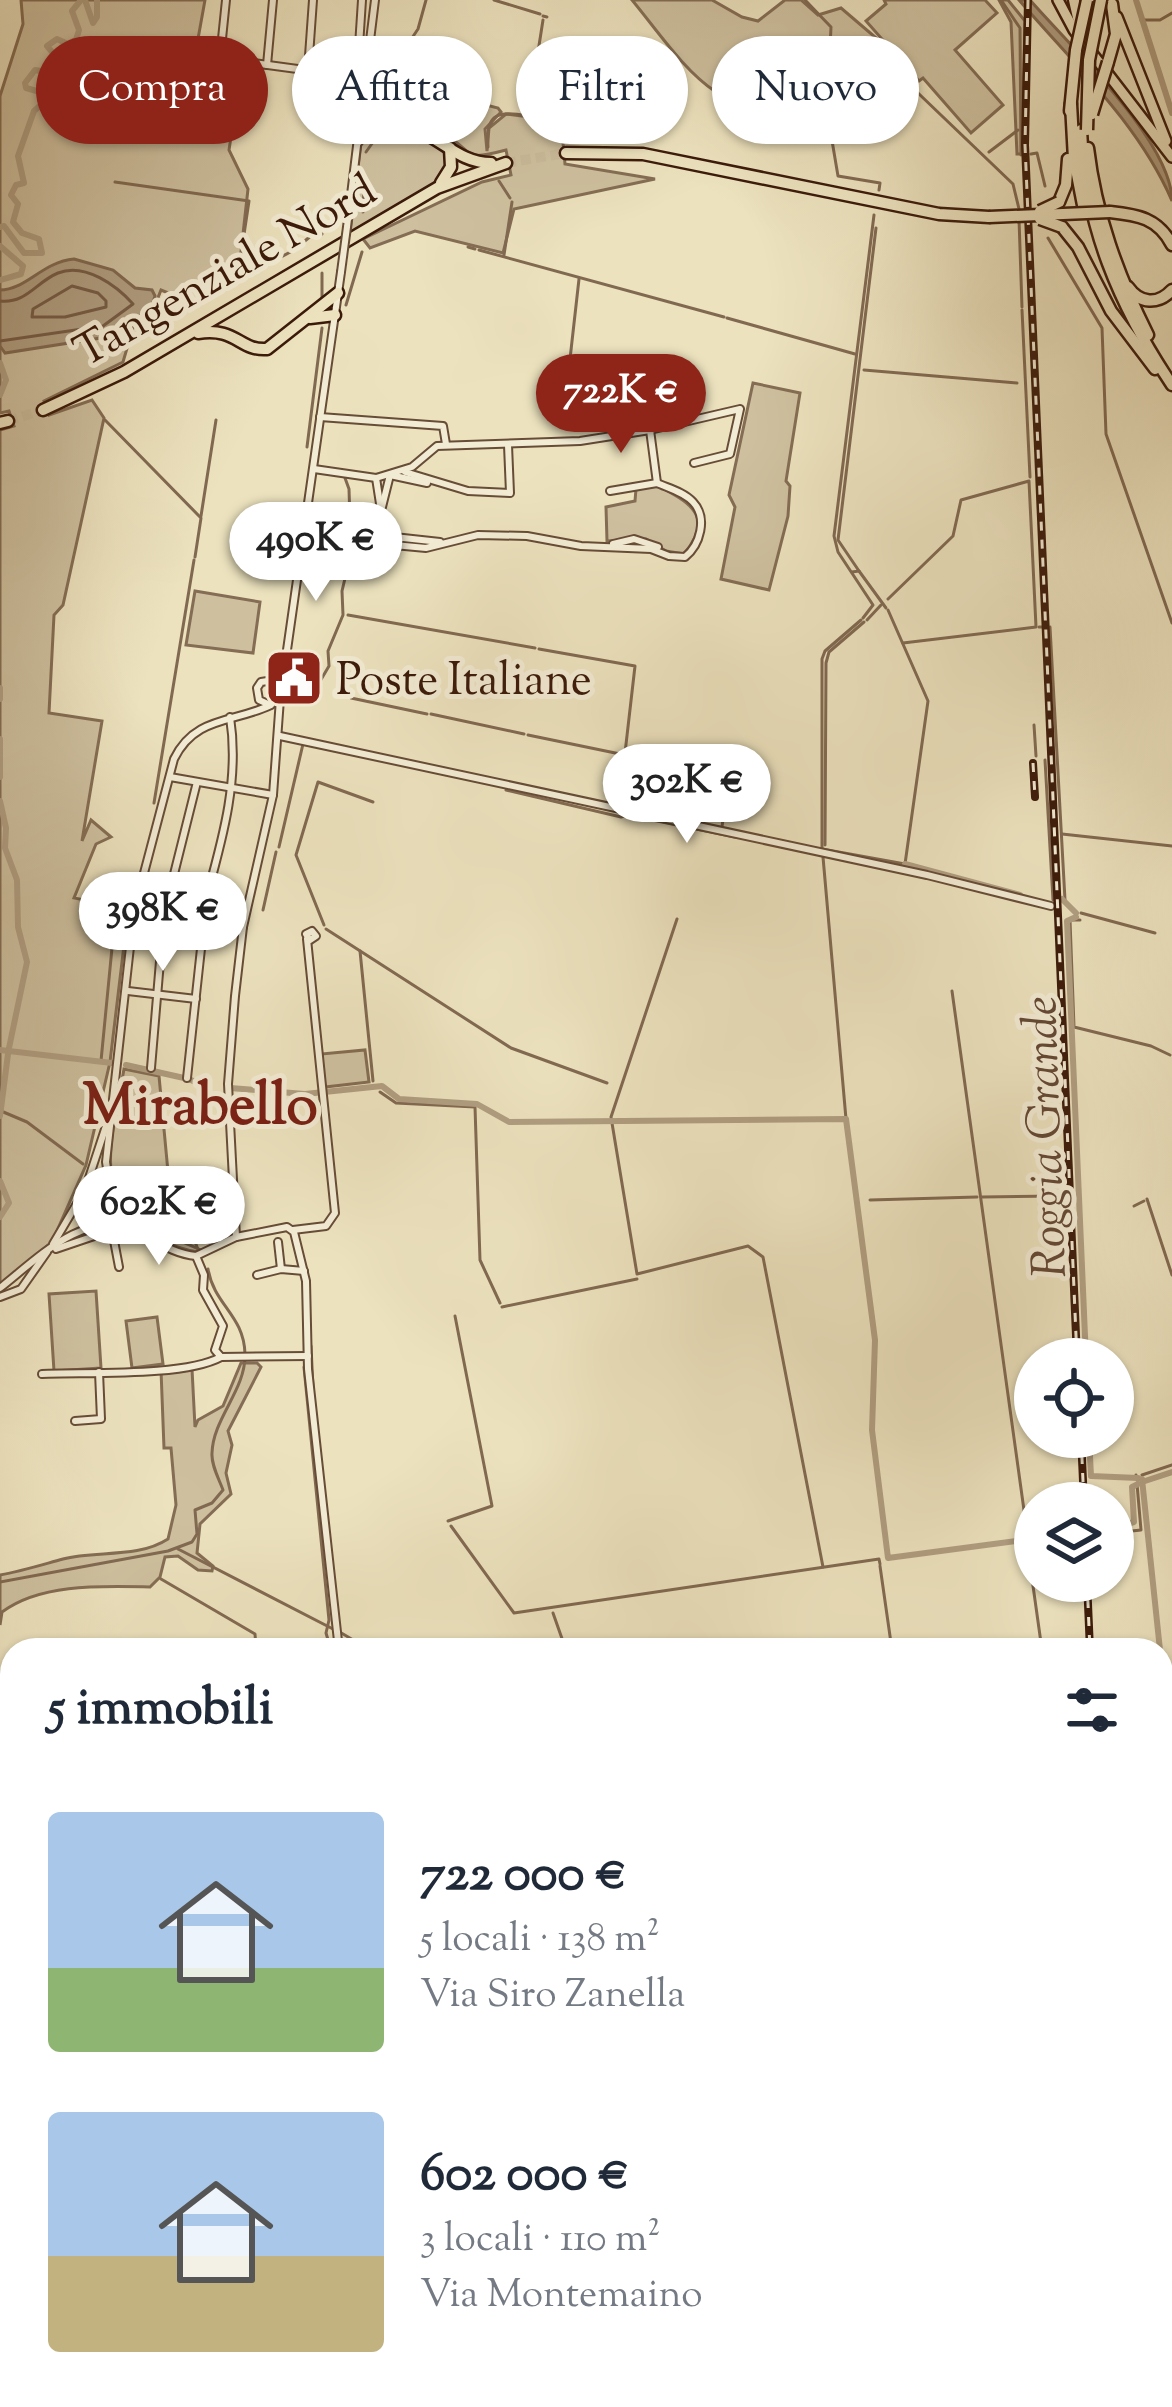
<!DOCTYPE html>
<html lang="it">
<head>
<meta charset="utf-8">
<style>
  :root { --surface:#fff; --page:#f6f6f7; --text:#1f2937; --muted:#747a83; --accent:#8f2418 }
  body { margin:0; font-family:"Sorts Mill Goudy",serif; background:var(--page); color:var(--text); height:100vh; display:flex; flex-direction:column; font-size:45px; white-space:nowrap }
  * { box-sizing:border-box; margin:0 }
  p { font-size:39px; color:var(--muted) }
  .icon { flex:none; width:66px; height:66px; fill:none; stroke:currentColor; stroke-width:2; stroke-linecap:round; stroke-linejoin:round }
  .map { position:relative; flex:1; overflow:hidden }
  .drawer { position:absolute; left:0px; top:1638px; width:1173px; height:771px; display:flex; flex-direction:column; background:var(--surface); border-radius:36px 36px 0 0; box-shadow:0 3px 9px #0004 }
  .drawer>* { flex:none }
  .top-card { position:absolute; left:36px; top:36px; width:1101px; height:108px; display:flex; gap:24px }
  .fabs { position:absolute; left:1014px; top:1338px; display:grid; gap:24px }
  .fabs a { display:grid; place-items:center; width:120px; height:120px; border-radius:50%; background:var(--surface); box-shadow:0 3px 9px #0004; font-size:60px }
  .price { position:absolute; translate:-50% -102px; padding:0 27px; border-radius:42px; background:#fff; color:#222; font-size:39px; line-height:78px; filter:drop-shadow(0 3px 6px #0008) }
  .price::after { content:''; position:absolute; left:50%; top:72px; width:36px; height:27px; margin-left:-18px; background:inherit; clip-path:polygon(0 0,100% 0,50% 100%) }
  .price.current { background:var(--accent); color:#fff }
  ul { padding:0; list-style:none }
  li { display:flex; align-items:center; gap:36px; height:300px; padding:0 48px }
  li span { display:grid; place-items:center; flex:none; width:336px; height:240px; border-radius:12px; color:#555 }
  li>.icon { margin-inline-start:auto }
  span .icon { width:144px; height:144px; fill:#fffc; stroke-width:1 }
  li b { font-size:51px }
  h2 { display:flex; justify-content:space-between; align-items:center; height:144px; padding:0 48px; font-size:51px }
  .chip { padding:0 42px; border-radius:54px; background:var(--surface); box-shadow:0 3px 9px #0004; font-size:42px; line-height:108px }
  .chip.current { background:var(--accent); color:#fff }
  .map>svg:first-child { display:block }
  .green { fill:#cec09f; stroke:#846d54; stroke-width:3 }
  .water { fill:#b09e81; stroke:#816951; stroke-width:3 }
  .lines { fill:none; stroke-linecap:round; stroke-linejoin:round }
  .shore { stroke:#765c46; stroke-width:3 }
  .stream { stroke:#816951; stroke-width:3 }
  .canal { stroke:#b09e81; stroke-width:6 }
  .highway-tunnel { stroke:#c9ba9a; stroke-width:10; stroke-dasharray:10 5; stroke-linecap:butt }
  .minor-casing { stroke:#674c37; stroke-width:10 }
  .major-casing { stroke:#3b1a0a; stroke-width:14 }
  .highway-casing { stroke:#3b1a0a; stroke-width:15 }
  .minor { stroke:#f3ecd5; stroke-width:6 }
  .major { stroke:#ece2be; stroke-width:9 }
  .highway { stroke:#ece2be; stroke-width:10 }
  .rail-casing { stroke:#3b1a0a; stroke-width:8 }
  .rail { stroke:#f3ecd5; stroke-width:3; stroke-dasharray:9; stroke-linecap:butt }
  .minor-bridge-casing { stroke:#674c37; stroke-width:10; stroke-linecap:butt }
  .highway-bridge-casing { stroke:#3b1a0a; stroke-width:15; stroke-linecap:butt }
  .minor-bridge { stroke:#f3ecd5; stroke-width:6 }
  .highway-bridge { stroke:#ece2be; stroke-width:10 }
  .labels { text-anchor:middle; stroke-width:10; stroke-linejoin:round; paint-order:stroke }
  .street-label { font-size:45px; fill:#3b1a0a; stroke:#f3ecd5 }
  .poi-label { font-size:45px; fill:#3b1a0a; stroke:#f3ecd5; text-anchor:start }
  .water-label { font-size:48px; font-style:italic; fill:#644834; stroke:#f3ecd5 }
  .district-label { font-size:57px; font-weight:bold; fill:#7a1f14; stroke:#f3ecd5 }
</style>
</head>
<body>
<div class="map">
<svg width="1172" height="2407" viewBox="0 0 1172 2407">
  <rect width="100%" height="100%" fill="#ece2be"/>
  <filter id="stains"><feTurbulence type="fractalNoise" baseFrequency=".00167" numOctaves="4"/><feColorMatrix values="0 0 0 0 .2 0 0 0 0 .09 0 0 0 0 .02 0 0 0 .5 -.17"/></filter>
  <radialGradient id="worn" r=".72"><stop offset=".6" stop-color="#630" stop-opacity="0"/><stop offset="1" stop-color="#630" stop-opacity=".3"/></radialGradient>
  <g class="green">
    <polygon points="21,0 205,0 194,61 198,71 240,79 229,150 248,189 240,261 198,283 184,286 187,291 178,297 161,290 152,313 135,321 123,362 44,401 49,415 92,400 104,418 63,605 54,615 49,713 102,721 82,841 91,820 111,837 96,844 74,898 115,906 128,912 110,1062 86,1165 52,1242 0,1285 0,430 14,426 9,411 0,413 0,96 23,24"/>
    <path d="M632 0H712L742 17 758 21 785 0H801L818 15 841 8 882 43 883 66 874 73 840 71 830 112C803 111 738 106 716 92 684 71 657 30 632 0Z"/>
    <polygon points="884,0 985,0 997,13 955,50 1003,105 971,133 923,78 919,81 866,21 886,4"/>
    <polygon points="999,0 1008,0 1025,21 1022,154 1017,154 1011,22"/>
    <path d="M396 82 498 108 501 112 485 129 487 151 489 128 506 114 638 131 636 141 563 143 565 164 655 179 514 209 503 253 415 231 370 248 363 239 482 182 511 175 506 150C461 162 476 153 445 134 412 113 402 128 396 82Z"/>
    <path d="M392 129C414 132 438 139 449 159L439 181 350 233 361 143 373 133Z"/>
    <polygon points="753,383 800,393 786,481 790,486 788,516 769,590 721,579 735,507 729,495"/>
    <path d="M656 485C689 502 716 516 684 554L666 551 646 539 607 541 606 507 635 501 636 489Z"/>
    <polygon points="195,591 260,602 253,653 186,645"/>
    <polygon points="365,1050 369,1082 325,1087 321,1054"/>
    <path d="M124 1069 159 1076 168 1172 199 1252C186 1251 175 1246 164 1241 86 1209 113 1133 124 1069Z"/>
    <polygon points="96,1291 101,1368 54,1371 49,1294"/>
    <polygon points="157,1317 163,1364 132,1368 126,1321"/>
    <path d="M241 1363H257L261 1367 228 1431 232 1445 226 1473 231 1494 200 1524 197 1553 213 1566 212 1571 198 1570 178 1556 165 1557 160 1577 150 1587C102 1586 41 1583 2 1612L0 1625V1575C22 1571 41 1565 63 1559 96 1550 137 1559 168 1539L176 1505 171 1448H164L161 1370 192 1369 195 1427 198 1420 223 1406Z"/>
  </g>
  <g class="water">
    <path d="M1019 0H1030C1070 46 1172 142 1172 201 1139 124 1073 63 1019 0Z"/>
    <path d="M74 259 113 270 135 288 152 290 155 296 151 309 107 337 5 353 0 346V290C26 290 42 262 74 259Z"/>
  </g>
  <g class="lines">
    <g class="shore">
      <polygon points="72,286 98,293 106,301 106,307 65,317 32,317 33,309"/>
      <path d="M0 301C26 304 36 282 58 273 85 262 117 286 133 304L103 326 0 341"/>
    </g>
    <g class="stream">
      <polyline points="494,0 540,14"/>
      <polyline points="805,0 831,27 827,111 838,176 880,183 879,190"/>
      <polyline points="1001,0 1020,28 1021,155"/>
      <polyline points="543,16 547,17"/>
      <polyline points="1141,20 1160,20 1172,13"/>
      <polyline points="832,67 895,71 1013,184 1019,209"/>
      <polyline points="390,95 408,44 418,29 426,0"/>
      <polyline points="382,120 386,111"/>
      <path d="M488 147C485 112 499 111 528 116L543 20"/>
      <polyline points="366,152 378,135"/>
      <polyline points="989,152 1018,130"/>
      <polyline points="1031,154 1037,153 1045,186"/>
      <polyline points="499,181 510,198"/>
      <polyline points="115,182 249,201 237,281"/>
      <polyline points="363,212 364,185"/>
      <polyline points="1019,219 1022,307"/>
      <polyline points="1048,238 1102,328 1106,434 1172,623"/>
      <polyline points="468,247 475,249"/>
      <polyline points="479,250 724,317"/>
      <polyline points="504,255 512,202"/>
      <polyline points="322,273 322,299"/>
      <polyline points="242,278 294,250 318,230 322,234"/>
      <polyline points="346,305 362,252"/>
      <polyline points="1022,310 1030,477"/>
      <polyline points="727,318 855,354"/>
      <polyline points="570,359 579,279"/>
      <polyline points="567,365 570,363"/>
      <polyline points="864,370 1017,383"/>
      <polyline points="105,420 201,518 195,557"/>
      <polyline points="307,447 322,328"/>
      <polyline points="201,516 216,420"/>
      <polyline points="859,571 838,540 876,228"/>
      <polyline points="852,572 859,571 886,608"/>
      <polyline points="888,599 953,536 961,500 1029,481 1036,627 903,643"/>
      <polyline points="348,615 535,648"/>
      <polyline points="863,618 873,605 838,552 834,536 874,215"/>
      <polyline points="861,620 825,651 822,659 822,849 905,864 928,701 888,610"/>
      <polyline points="867,620 881,605"/>
      <polyline points="1039,627 1042,627"/>
      <polyline points="1050,627 1065,900"/>
      <polyline points="539,649 635,666 625,753"/>
      <polyline points="319,683 329,666 328,651 343,615 342,591 351,553 349,489 345,478"/>
      <polyline points="351,698 427,714"/>
      <polyline points="431,714 524,734"/>
      <polyline points="1034,725 1036,756"/>
      <polyline points="528,735 625,755 619,806 638,810"/>
      <polyline points="1045,760 1053,900"/>
      <polyline points="506,790 621,817 628,815 735,837"/>
      <polyline points="154,803 194,560"/>
      <polyline points="722,827 730,763"/>
      <polyline points="1062,834 1172,846"/>
      <polyline points="825,845 826,663 829,652 864,622"/>
      <polyline points="279,847 303,744"/>
      <polyline points="823,857 846,1119"/>
      <polyline points="263,910 276,852"/>
      <polyline points="1081,913 1155,933"/>
      <polyline points="677,919 611,1117 637,1274 748,1246 763,1257 823,1567"/>
      <polyline points="1080,920 1070,920 1074,1027 1151,1046 1170,1055"/>
      <polyline points="324,925 296,855 318,782 373,802"/>
      <polyline points="326,929 511,1048 607,1083"/>
      <polyline points="360,951 373,1081"/>
      <polyline points="952,991 1028,1539"/>
      <polyline points="101,1061 112,948"/>
      <polyline points="380,1092 396,1103 475,1107 480,1260 500,1303"/>
      <polyline points="1,1111 27,1122 83,1164"/>
      <path d="M117 1191C143 1230 162 1232 201 1250"/>
      <polyline points="982,1197 1057,1196"/>
      <polyline points="1147,1199 1172,1275"/>
      <polyline points="870,1200 977,1197"/>
      <polyline points="1134,1206 1144,1201"/>
      <polyline points="502,1307 637,1279"/>
      <polyline points="311,1346 313,1388"/>
      <polyline points="304,1367 329,1620 326,1633 331,1650"/>
      <polyline points="1136,1475 1137,1480"/>
      <polyline points="1142,1475 1172,1465"/>
      <polyline points="448,1521 492,1506 455,1316"/>
      <polyline points="451,1526 514,1613 879,1559 880,1564"/>
      <polyline points="1113,1533 1141,1530 1137,1484"/>
      <polyline points="1035,1542 1027,1543 1042,1650"/>
      <polyline points="178,1549 333,1629"/>
      <polyline points="880,1566 892,1650"/>
      <polyline points="161,1579 255,1634 256,1648"/>
      <path d="M0 1582 168 1551 192 1542 197 1534 195 1510 212 1503 223 1490C219 1479 211 1465 212 1453 213 1418 246 1390 245 1354 244 1315 214 1305 208 1269"/>
      <polyline points="553,1613 566,1650"/>
      <polyline points="338,1631 370,1650"/>
      <polyline points="257,1648 270,1650"/>
      <polyline points="0,1677 12,1679"/>
      <polyline points="1161,1761 1167,1761"/>
      <polyline points="0,2075 12,2072"/>
      <polyline points="1161,2082 1172,2079"/>
      <polyline points="1161,2165 1172,2164"/>
      <polyline points="0,2264 12,2260"/>
      <polyline points="1161,2292 1172,2293"/>
      <polyline points="1161,2296 1172,2297"/>
      <polyline points="229,2397 268,2407"/>
      <polyline points="270,2397 273,2407"/>
      <polyline points="504,2397 543,2406 565,2404 565,2407"/>
      <polyline points="619,2397 623,2407"/>
      <polyline points="743,2397 754,2407"/>
      <polyline points="438,2401 447,2397"/>
      <polyline points="424,2407 435,2402"/>
      <polyline points="1088,2407 1092,2397"/>
    </g>
    <g class="canal">
      <polyline points="85,0 93,23 97,17 97,0"/>
      <polyline points="1136,0 1172,113"/>
      <polyline points="0,227 4,226 24,253 42,253 39,239 22,233 13,222 18,204 11,195 16,185 24,183 18,156 34,111 44,102 57,102 51,95 26,88 25,83 35,70 64,75 63,65 47,46 57,39 68,44 76,40 79,30 72,11 81,0"/>
      <polyline points="0,246 23,266 21,274 0,280"/>
      <polyline points="0,363 6,380 0,395"/>
      <polyline points="0,688 0,699"/>
      <polyline points="0,739 0,777"/>
      <polyline points="0,801 6,828 5,848 17,880 18,927 27,962 9,1048"/>
      <polyline points="905,864 1020,895"/>
      <polyline points="1062,899 1076,913"/>
      <polyline points="1076,917 1067,921 1086,1359"/>
      <polyline points="0,1050 112,1063"/>
      <polyline points="126,1065 184,1078"/>
      <polyline points="191,1080 206,1087"/>
      <polyline points="230,1088 305,1094 382,1086 399,1099 477,1104 509,1122 846,1119 875,1340 872,1430 888,1558 1023,1540"/>
      <polyline points="0,1116 8,1054"/>
      <polyline points="0,1181 9,1203 0,1217"/>
      <polyline points="1089,1437 1091,1476 1138,1478"/>
      <polyline points="1142,1479 1160,1650"/>
      <polyline points="1145,1481 1172,1472"/>
      <polyline points="1113,1528 1134,1522 1132,1487 1138,1484"/>
      <polyline points="1028,1539 1035,1538"/>
      <polyline points="1161,1660 1172,1712"/>
    </g>
    <g class="highway-tunnel">
      <polyline points="506,163 566,153"/>
      <polyline points="8,421 43,410"/>
    </g>
    <defs>
      <g id="minor">
        <polyline points="194,55 189,47 182,52 186,59 194,55 364,78"/>
        <polyline points="220,58 226,0"/>
        <polyline points="267,65 273,0"/>
        <polyline points="308,70 313,0"/>
        <polyline points="357,77 362,0"/>
        <path d="M359 142C368 127 386 133 393 116 393 98 374 95 368 78"/>
        <path d="M347 227C356 149 366 78 375 0"/>
        <polyline points="320,417 443,426 446,444"/>
        <polyline points="650,430 657,483"/>
        <polyline points="314,469 376,478 412,467 437,446 580,441 650,430 740,409 730,454 694,463"/>
        <polyline points="405,472 468,491 510,493 508,445"/>
        <polyline points="390,475 427,483"/>
        <path d="M376 478 385 536 394 545 426 548 478 535 527 536 581 546 651 549 669 556 685 557C700 545 708 518 693 502 684 492 668 488 657 483"/>
        <polyline points="610,491 657,483"/>
        <polyline points="382,507 390,475"/>
        <polyline points="385,536 440,542"/>
        <polyline points="613,544 634,539 658,547"/>
        <polyline points="270,705 259,700 257,688 261,682 274,680 284,671"/>
        <polyline points="280,736 927,875 1051,906"/>
        <polyline points="170,777 273,795"/>
        <polyline points="134,911 243,927"/>
        <path d="M200 921C218 853 241 787 230 717"/>
        <polygon points="312,931 316,936 310,940 306,934"/>
        <polyline points="128,991 196,999"/>
        <polyline points="151,1068 164,914 197,782"/>
        <polyline points="187,1078 204,921"/>
        <polyline points="85,1190 107,1123"/>
        <path d="M111 1193 106 1162 134 911 174 759C195 716 233 723 271 705"/>
        <polyline points="293,1230 326,1226 335,1213 307,939"/>
        <polyline points="236,1237 228,1084 235,996 243,927 273,795 280,699 341,272"/>
        <polyline points="278,1242 281,1269"/>
        <polyline points="53,1244 82,1195 92,1188 107,1189 136,1231"/>
        <polyline points="56,1249 112,1230 119,1267"/>
        <polyline points="196,1256 236,1237 287,1227 294,1232 306,1281 308,1369 339,1650"/>
        <polyline points="196,1256 204,1275 203,1290 223,1326 215,1350 221,1357 308,1356"/>
        <polyline points="257,1275 281,1269 304,1271"/>
        <path d="M0 1288C36 1260 85 1208 135 1230 156 1240 172 1254 196 1256"/>
        <polyline points="0,1297 21,1289 47,1252"/>
        <path d="M42 1374C87 1372 184 1377 221 1357"/>
        <polyline points="75,1421 101,1419 99,1372"/>
        <polyline points="1161,1919 1172,1915"/>
        <polyline points="7,2273 12,2308"/>
        <polyline points="24,2397 25,2407"/>
        <polyline points="178,2397 180,2407"/>
        <polyline points="215,2397 253,2407"/>
        <polyline points="524,2397 568,2397"/>
        <polyline points="626,2397 630,2407"/>
        <polyline points="47,2407 85,2397"/>
        <polyline points="415,2407 439,2397"/>
      </g>
      <g id="major">
        <polyline points="1058,0 1074,30 1172,157"/>
        <polyline points="1117,17 1166,141"/>
      </g>
      <g id="highway">
        <polyline points="1074,0 1079,22"/>
        <polyline points="1088,26 1095,0"/>
        <polyline points="1108,62 1116,34 1112,4"/>
        <polyline points="1071,104 1074,159 1083,205"/>
        <polyline points="1070,111 1076,50"/>
        <path d="M388 125C433 123 451 163 491 163"/>
        <path d="M1081 130C1085 226 1119 306 1172 385"/>
        <path d="M1088 148C1096 215 1118 275 1148 335"/>
        <polyline points="566,153 643,154 939,214 989,217"/>
        <polyline points="441,183 451,167 450,148"/>
        <polyline points="1059,202 1066,185 1068,159"/>
        <path d="M1110 212C1138 215 1158 218 1172 245"/>
        <polyline points="1062,227 1078,247 1111,311 1155,369"/>
        <path d="M1128 287C1140 304 1158 305 1172 290"/>
        <polyline points="310,318 335,315"/>
        <path d="M198 333C237 327 239 351 267 349L338 293"/>
        <polyline points="43,410 124,372 437,188 506,163"/>
        <polyline points="0,423 8,421"/>
      </g>
    </defs>
    <use href="#minor" class="minor-casing"/>
    <use href="#major" class="major-casing"/>
    <use href="#highway" class="highway-casing"/>
    <use href="#minor" class="minor"/>
    <use href="#major" class="major"/>
    <use href="#highway" class="highway"/>
    <defs>
      <g id="rail">
        <polyline points="1028,0 1025,145 1077,1359"/>
        <polyline points="1033,763 1035,797"/>
        <polyline points="1081,1437 1084,1503"/>
        <polyline points="1087,1581 1090,1650"/>
        <polyline points="1122,2397 1123,2407"/>
      </g>
    </defs>
    <use href="#rail" class="rail-casing"/>
    <use href="#rail" class="rail"/>
    <defs>
      <polyline id="minor-bridge" points="341,272 347,227"/>
      <g id="highway-bridge">
        <polyline points="1076,50 1087,0"/>
        <polyline points="1092,114 1108,62"/>
        <polyline points="1087,130 1089,60 1101,0"/>
        <polyline points="1040,211 1059,202"/>
        <polyline points="989,217 1110,212"/>
        <polyline points="1040,219 1062,227"/>
      </g>
    </defs>
    <use href="#minor-bridge" class="minor-bridge-casing"/>
    <use href="#highway-bridge" class="highway-bridge-casing"/>
    <use href="#minor-bridge" class="minor-bridge"/>
    <use href="#highway-bridge" class="highway-bridge"/>
  </g>
  <defs>
    <symbol id="civic-square" viewBox="-11 -11 22 22"><rect x="-9" y="-9" width="18" height="18" rx="4" fill="#8f2418" stroke="#f3ecd5"/><path d="M-.6-6.5H3V-4.5H.6V-3L4-1V1h2V6H-6V1h2V-1L-.6-3ZM-1.2 2.5V6h2.4V2.5Z" fill="#fff"/></symbol>
  </defs>
  <g fill-rule="evenodd">
    <use href="#civic-square" x="261" y="645" width="66" height="66"/>
  </g>
  <g class="labels">
    <g class="street-label">
      <text transform="translate(224 269) rotate(-30)" y="16">Tangenziale Nord</text>
    </g>
    <g class="poi-label">
      <text x="336" y="694">Poste Italiane</text>
    </g>
    <g class="water-label">
      <text transform="translate(1043 1137) rotate(-92)" y="17">Roggia Grande</text>
    </g>
    <g class="district-label">
      <text x="200" y="1123">Mirabello</text>
    </g>
  </g>
  <rect width="100%" height="100%" filter="url(#stains)"/>
  <rect width="100%" height="100%" fill="url(#worn)"/>
</svg>
<div class="fabs">
<a><svg class="icon" aria-label="locate" viewBox="0 0 24 24"><circle cx="12" cy="12" r="6"/><path d="M12 2v4M12 18v4M2 12h4M18 12h4"/></svg></a>
<a><svg class="icon" aria-label="layers" viewBox="0 0 24 24"><path d="M12 4l9 5-9 5-9-5zM3 14l9 5 9-5"/></svg></a>
</div>
<b class="price current" style="left:621px;top:456px">722K €</b>
<b class="price" style="left:316px;top:604px">490K €</b>
<b class="price" style="left:687px;top:846px">302K €</b>
<b class="price" style="left:163px;top:974px">398K €</b>
<b class="price" style="left:159px;top:1268px">602K €</b>
<div class="top-card">
<a class="chip current">Compra</a>
<a class="chip">Affitta</a>
<a class="chip">Filtri</a>
<a class="chip">Nuovo</a>
</div>
<section class="drawer">
<h2>5 immobili<svg class="icon" aria-label="filters" viewBox="0 0 24 24"><path d="M4 7h16M4 17h16"/><circle cx="9" cy="7" r="2"/><circle cx="15" cy="17" r="2"/></svg></h2>
<ul>
<li><span style="background:linear-gradient(#a9c7e8 65%,#8fb573 0)"><svg class="icon" aria-label="home" viewBox="0 0 24 24"><path d="M3 11l9-7 9 7M6 9v11h12V9"/></svg></span><div><b>722 000 €</b><p>5 locali · 138 m²</p><p>Via Siro Zanella</p></div></li>
<li><span style="background:linear-gradient(#a9c7e8 60%,#c2b280 0)"><svg class="icon" aria-label="home" viewBox="0 0 24 24"><path d="M3 11l9-7 9 7M6 9v11h12V9"/></svg></span><div><b>602 000 €</b><p>3 locali · 110 m²</p><p>Via Montemaino</p></div></li>
</ul>
</section>
</div>
</body>
</html>
